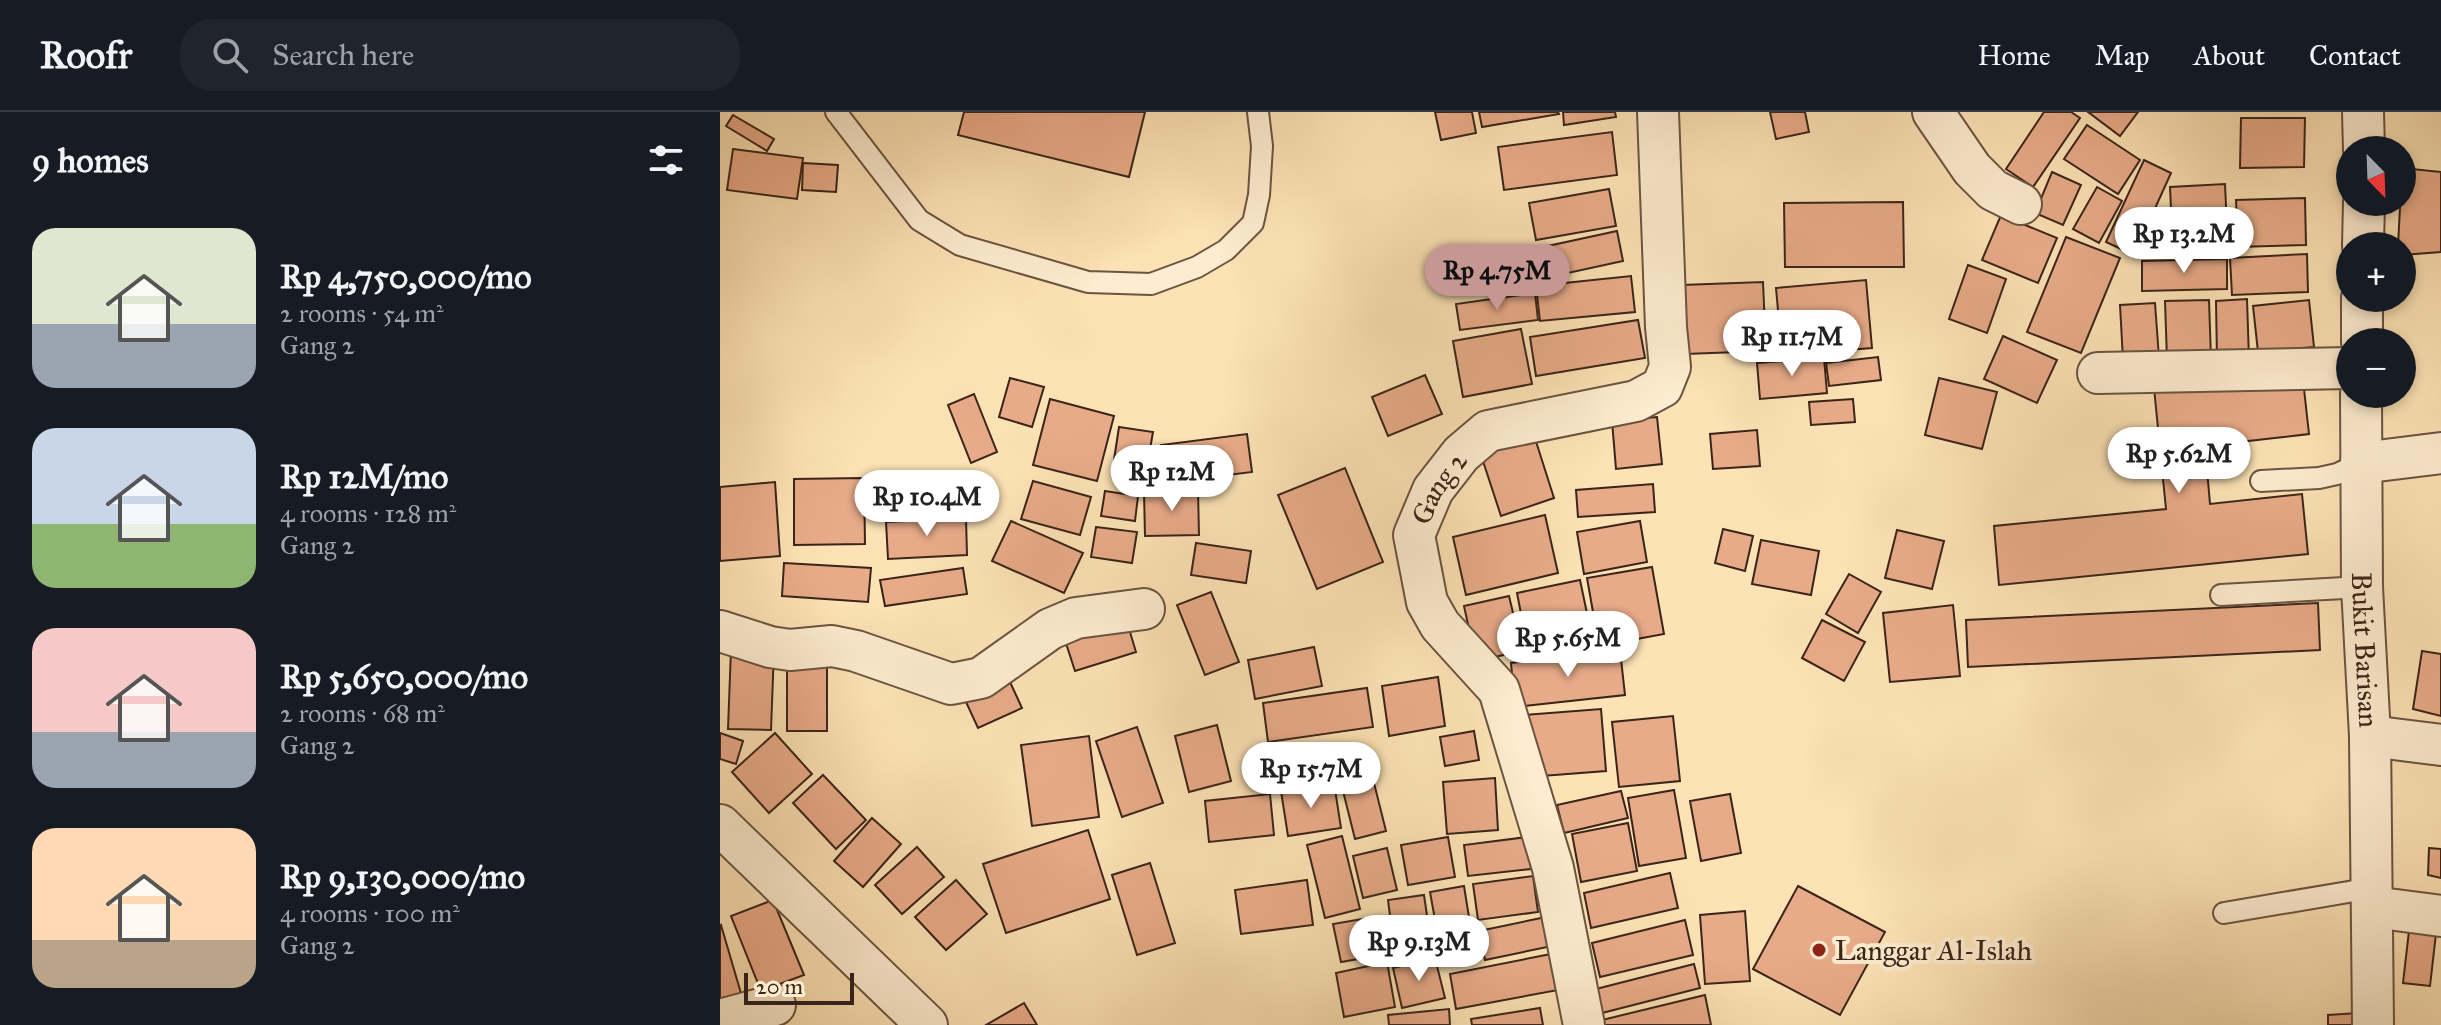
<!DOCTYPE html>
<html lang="en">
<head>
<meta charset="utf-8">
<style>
  :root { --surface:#171b24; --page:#20242c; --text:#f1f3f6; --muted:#9ea1a6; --line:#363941; --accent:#c59692 }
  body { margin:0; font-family:"IM FELL Great Primer",serif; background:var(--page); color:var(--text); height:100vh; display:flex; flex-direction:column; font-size:30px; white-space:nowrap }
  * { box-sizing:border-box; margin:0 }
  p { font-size:26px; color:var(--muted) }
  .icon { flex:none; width:44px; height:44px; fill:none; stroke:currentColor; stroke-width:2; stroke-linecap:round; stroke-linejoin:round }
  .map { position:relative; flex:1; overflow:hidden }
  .panel { display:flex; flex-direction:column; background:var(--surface); width:720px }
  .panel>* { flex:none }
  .needle { width:52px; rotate:157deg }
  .fabs { position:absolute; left:1616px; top:24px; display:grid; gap:16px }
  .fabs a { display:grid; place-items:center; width:80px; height:80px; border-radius:50%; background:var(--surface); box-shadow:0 4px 12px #0003; font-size:40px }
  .scale { position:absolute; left:24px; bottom:20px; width:110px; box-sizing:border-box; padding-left:8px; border:4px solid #3b2419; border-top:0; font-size:22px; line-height:28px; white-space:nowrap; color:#3b2419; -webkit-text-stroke:6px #fdeccf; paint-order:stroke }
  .price { position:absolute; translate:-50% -68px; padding:0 18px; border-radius:28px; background:#fff; color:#222; font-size:26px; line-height:52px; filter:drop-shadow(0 2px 4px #0008) }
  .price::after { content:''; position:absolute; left:50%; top:48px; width:24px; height:18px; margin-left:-12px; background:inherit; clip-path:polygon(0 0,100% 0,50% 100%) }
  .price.selected { background:var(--accent); color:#111 }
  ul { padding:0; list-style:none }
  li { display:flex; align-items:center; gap:24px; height:200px; padding:0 32px }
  li span { display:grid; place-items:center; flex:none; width:224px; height:160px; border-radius:24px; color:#555 }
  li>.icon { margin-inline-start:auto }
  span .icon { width:96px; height:96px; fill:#fffc; stroke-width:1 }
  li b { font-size:34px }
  h2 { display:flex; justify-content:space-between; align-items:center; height:96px; padding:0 32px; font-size:34px }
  header { display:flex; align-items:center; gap:48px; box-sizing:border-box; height:112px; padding:0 40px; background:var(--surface); border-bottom:2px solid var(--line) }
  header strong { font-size:38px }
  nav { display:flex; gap:44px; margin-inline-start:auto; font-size:28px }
  .search { width:560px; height:72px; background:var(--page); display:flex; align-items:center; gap:20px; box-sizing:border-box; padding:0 28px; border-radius:32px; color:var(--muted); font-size:30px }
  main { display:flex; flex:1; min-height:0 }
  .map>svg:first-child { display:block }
  .building { fill:#e8ab89; stroke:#3b2419; stroke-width:2 }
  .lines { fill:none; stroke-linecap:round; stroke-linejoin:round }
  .service-casing { stroke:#6b5440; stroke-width:24 }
  .minor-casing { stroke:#6b5440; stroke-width:44 }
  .service { stroke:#fdeccf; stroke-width:20 }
  .minor { stroke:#fdeccf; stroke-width:40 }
  .poi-dot { fill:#8f2418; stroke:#fdeccf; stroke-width:3 }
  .labels { text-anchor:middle; stroke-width:8; stroke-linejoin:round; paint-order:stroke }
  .street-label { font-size:28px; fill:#3b2419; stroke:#fdeccf }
  .poi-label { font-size:28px; fill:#3b2419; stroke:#fdeccf; text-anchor:start }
</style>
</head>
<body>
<header>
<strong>Roofr</strong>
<div class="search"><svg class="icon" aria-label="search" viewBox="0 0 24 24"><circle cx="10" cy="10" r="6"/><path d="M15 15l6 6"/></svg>Search here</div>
<nav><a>Home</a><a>Map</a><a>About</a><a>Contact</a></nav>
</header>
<main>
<section class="panel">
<h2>9 homes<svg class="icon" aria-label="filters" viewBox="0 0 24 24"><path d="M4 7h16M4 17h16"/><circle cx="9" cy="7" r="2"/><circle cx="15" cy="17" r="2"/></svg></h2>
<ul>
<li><span style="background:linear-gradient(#dfe7d0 60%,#9aa5b1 0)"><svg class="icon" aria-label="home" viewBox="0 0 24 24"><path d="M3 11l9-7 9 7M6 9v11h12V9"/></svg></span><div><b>Rp 4,750,000/mo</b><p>2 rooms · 54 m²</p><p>Gang 2</p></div></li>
<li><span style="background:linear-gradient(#c9d6e8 60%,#8fb573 0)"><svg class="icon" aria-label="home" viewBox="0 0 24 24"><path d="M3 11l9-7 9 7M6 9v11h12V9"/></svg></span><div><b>Rp 12M/mo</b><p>4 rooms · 128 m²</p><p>Gang 2</p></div></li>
<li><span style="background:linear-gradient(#f6c9c9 65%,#9aa5b1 0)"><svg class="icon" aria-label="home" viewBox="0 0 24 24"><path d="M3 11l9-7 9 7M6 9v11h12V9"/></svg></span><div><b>Rp 5,650,000/mo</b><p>2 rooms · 68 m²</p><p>Gang 2</p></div></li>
<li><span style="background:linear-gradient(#ffd9b3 70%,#b9a48a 0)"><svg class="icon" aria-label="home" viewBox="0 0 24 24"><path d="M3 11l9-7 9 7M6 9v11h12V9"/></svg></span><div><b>Rp 9,130,000/mo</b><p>4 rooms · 100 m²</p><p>Gang 2</p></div></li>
</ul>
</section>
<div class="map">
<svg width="1721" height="913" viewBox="0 0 1721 913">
  <rect width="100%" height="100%" fill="#fce2b5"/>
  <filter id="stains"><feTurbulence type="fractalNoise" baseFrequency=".0025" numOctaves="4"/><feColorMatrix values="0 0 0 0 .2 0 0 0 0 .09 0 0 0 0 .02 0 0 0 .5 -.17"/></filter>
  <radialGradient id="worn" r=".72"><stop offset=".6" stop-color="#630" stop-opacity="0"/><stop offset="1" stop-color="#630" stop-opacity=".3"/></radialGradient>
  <g class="building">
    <polygon points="244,0 425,0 409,65 238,23"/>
    <polygon points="715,0 752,0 756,21 721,28"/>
    <polygon points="759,0 838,0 839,2 762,15"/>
    <polygon points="843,0 895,0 896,5 844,13"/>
    <polygon points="1050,0 1085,0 1089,20 1056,27"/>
    <polygon points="1324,0 1351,0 1360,6 1313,75 1286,57"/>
    <polygon points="1368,0 1418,0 1400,24"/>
    <polygon points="13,3 54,27 47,39 6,14"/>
    <polygon points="1521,6 1585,6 1584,55 1520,56"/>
    <polygon points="1367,13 1420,48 1398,82 1344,47"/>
    <polygon points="892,20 897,63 784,78 778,35"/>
    <polygon points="13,37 83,46 77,87 7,78"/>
    <polygon points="1424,48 1451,61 1414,143 1386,130"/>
    <polygon points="83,51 118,53 116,80 82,78"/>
    <polygon points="1682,56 1721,60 1721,140 1682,143 1682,134 1678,134"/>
    <polygon points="1332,60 1361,73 1343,113 1315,101"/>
    <polygon points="1505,72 1508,137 1453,140 1450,75"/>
    <polygon points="1377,75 1402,89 1379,131 1353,117"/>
    <polygon points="889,77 896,114 816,128 809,91"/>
    <polygon points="1585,86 1586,133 1518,135 1516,88"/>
    <polygon points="1183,90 1184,155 1065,155 1064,91"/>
    <polygon points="1281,103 1337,126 1318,171 1262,148"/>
    <polygon points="897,119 903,149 792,173 786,143"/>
    <polygon points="1346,125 1400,146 1361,241 1307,220"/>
    <polygon points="1587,142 1588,180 1512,183 1510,146"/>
    <polygon points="1507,147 1507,177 1422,179 1422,149"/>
    <polygon points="1248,153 1286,167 1267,221 1229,207"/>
    <polygon points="911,164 915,200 820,209 816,174"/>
    <polygon points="1146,168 1152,236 1062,243 1056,176"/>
    <polygon points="1043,170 1046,239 965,242 962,173"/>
    <polygon points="815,181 818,208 740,218 736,192"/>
    <polygon points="1527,187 1529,247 1497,248 1496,189"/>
    <polygon points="1489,188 1491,247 1447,248 1445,189"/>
    <polygon points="1589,188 1594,235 1538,240 1533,194"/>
    <polygon points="1435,191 1439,246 1403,248 1400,193"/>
    <polygon points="918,208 925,246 816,264 810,225"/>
    <polygon points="801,217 812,272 743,285 733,229"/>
    <polygon points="1283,224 1337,248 1317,291 1264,267"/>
    <polygon points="1158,245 1161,268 1109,274 1106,251"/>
    <polygon points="1104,246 1107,281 1040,287 1037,251"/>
    <polygon points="1582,259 1589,322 1485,334 1490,392 1582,382 1588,442 1279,473 1274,414 1446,397 1434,276"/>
    <polygon points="705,263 722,302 668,324 652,285"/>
    <polygon points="290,266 324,275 312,315 279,305"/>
    <polygon points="1219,266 1277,280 1262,337 1205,323"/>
    <polygon points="254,282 277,340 251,351 228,293"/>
    <polygon points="330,287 394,304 377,369 313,353"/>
    <polygon points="1133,287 1135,310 1091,313 1089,290"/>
    <polygon points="937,305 942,352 896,357 892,309"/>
    <polygon points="399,315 433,320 425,366 392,361"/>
    <polygon points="1037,318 1040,354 993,357 990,322"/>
    <polygon points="813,320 834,386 781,404 759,337"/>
    <polygon points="527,322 532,360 446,371 441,333"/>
    <polygon points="625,356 663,450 597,477 558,383"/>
    <polygon points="144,366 145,432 74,433 74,367"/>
    <polygon points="313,369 371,385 360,423 301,407"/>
    <polygon points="55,370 60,444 0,449 0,375"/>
    <polygon points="933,372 935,400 858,405 856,378"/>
    <polygon points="478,378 479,423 425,424 424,380"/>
    <polygon points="385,379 418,384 415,409 381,404"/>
    <polygon points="825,403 838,461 746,483 733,425"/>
    <polygon points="246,406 247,443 168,447 166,410"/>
    <polygon points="291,409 363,441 344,481 272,449"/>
    <polygon points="920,409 927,450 864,462 857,420"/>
    <polygon points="376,415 417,420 412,451 371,445"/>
    <polygon points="1003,417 1033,424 1025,459 995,451"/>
    <polygon points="1177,418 1224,429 1212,477 1165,466"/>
    <polygon points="1041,428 1099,439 1091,483 1032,472"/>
    <polygon points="476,431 531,439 526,471 471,463"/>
    <polygon points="64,451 151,456 148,490 62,484"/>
    <polygon points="932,455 944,522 879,534 867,466"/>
    <polygon points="243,456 247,482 165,494 160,468"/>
    <polygon points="1129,462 1161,480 1138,521 1106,502"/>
    <polygon points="860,468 872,525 808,538 797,481"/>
    <polygon points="491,480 519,550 485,563 457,493"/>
    <polygon points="789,484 802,539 756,549 744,494"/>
    <polygon points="1598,491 1600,538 1248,555 1246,508"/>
    <polygon points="1233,493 1240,564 1170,570 1163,501"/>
    <polygon points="404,500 416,540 355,559 342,519"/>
    <polygon points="1102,508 1145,530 1124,569 1082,546"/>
    <polygon points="594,535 602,574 535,587 528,548"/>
    <polygon points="11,537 54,538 51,618 8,617"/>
    <polygon points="900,538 905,583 795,595 791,551"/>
    <polygon points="1702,539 1721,542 1721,604 1693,597"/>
    <polygon points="107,545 107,619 67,619 67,546"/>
    <polygon points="718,565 725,614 669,624 662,574"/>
    <polygon points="290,570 302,596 258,616 246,590"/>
    <polygon points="647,576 653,615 548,630 543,591"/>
    <polygon points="881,597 886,659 809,665 804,603"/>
    <polygon points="953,604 960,669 899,675 892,610"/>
    <polygon points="497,613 511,669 469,680 455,624"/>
    <polygon points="417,615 443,691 402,705 376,629"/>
    <polygon points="754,619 759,648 725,654 720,625"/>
    <polygon points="0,621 23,629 16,652 0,647"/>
    <polygon points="55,621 92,662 49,701 12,660"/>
    <polygon points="369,624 379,705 312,714 301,633"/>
    <polygon points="103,663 146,708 116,737 73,691"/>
    <polygon points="775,666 778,718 727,722 723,670"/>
    <polygon points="614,671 621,716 568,724 561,679"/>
    <polygon points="654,671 666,719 635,727 623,679"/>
    <polygon points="954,678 966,746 919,754 908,686"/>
    <polygon points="901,679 908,706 844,721 837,693"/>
    <polygon points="550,682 554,723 489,730 485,689"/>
    <polygon points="1010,682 1021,741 981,749 970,689"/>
    <polygon points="152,706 181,732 143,775 114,749"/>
    <polygon points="908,711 917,759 861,770 852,722"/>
    <polygon points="368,718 390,787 286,821 263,752"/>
    <polygon points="622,724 640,797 605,806 587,733"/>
    <polygon points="728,725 735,765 688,773 681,733"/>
    <polygon points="807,725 811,757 748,764 744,733"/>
    <polygon points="197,735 224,765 182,802 155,773"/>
    <polygon points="667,736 677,778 643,786 633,744"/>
    <polygon points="1709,736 1721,737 1721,766 1708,763"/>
    <polygon points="430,751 455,831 417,843 392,763"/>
    <polygon points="950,761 958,796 871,816 864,781"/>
    <polygon points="813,764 818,800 758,808 753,772"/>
    <polygon points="236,768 267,802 226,838 195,805"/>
    <polygon points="587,768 593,813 521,822 515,778"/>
    <polygon points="744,774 752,824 719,830 710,780"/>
    <polygon points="1078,774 1165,820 1120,903 1033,857"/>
    <polygon points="704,783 712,838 675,843 668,788"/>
    <polygon points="53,788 84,863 41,879 11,804"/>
    <polygon points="1025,799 1030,869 985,872 980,803"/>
    <polygon points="660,804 667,842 621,850 613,812"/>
    <polygon points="826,805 832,834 765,848 759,819"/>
    <polygon points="965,808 973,843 880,865 872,831"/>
    <polygon points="1690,810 1717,813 1710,874 1683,871"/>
    <polygon points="1,813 25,895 0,903 0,814"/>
    <polygon points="831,842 838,878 736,897 730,862"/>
    <polygon points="715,846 725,886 682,896 673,856"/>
    <polygon points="667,850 675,895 624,905 616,861"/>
    <polygon points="974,852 980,876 882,901 876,877"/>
    <polygon points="985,883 991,913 879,913 878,909"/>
    <polygon points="304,891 317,913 266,913"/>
    <polygon points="820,896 823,913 752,913 751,907"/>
    <polygon points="729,897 730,913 669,913 668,903"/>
    <polygon points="1638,901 1638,913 1608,913 1608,903"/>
  </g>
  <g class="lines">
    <defs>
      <g id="service">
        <polyline points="116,0 199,108 240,133 368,170 431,172 477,155 506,138 533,111 539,83 542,34 538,0"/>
        <polyline points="1541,369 1599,366 1617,362 1641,351"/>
        <polyline points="1501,483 1642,475"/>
        <polyline points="1504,801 1652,776"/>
      </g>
      <g id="minor">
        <polyline points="1213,0 1252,57 1273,78 1301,92"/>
        <polyline points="1643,0 1644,38"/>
        <polyline points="1643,134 1644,90"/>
        <polyline points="1642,230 1642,186"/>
        <polyline points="1378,261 1630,256"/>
        <path id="s1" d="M1641 282 1642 475 1650 624 1653 913"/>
        <polyline points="1641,351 1721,341"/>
        <polyline points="0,519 50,535 70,538 112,534 136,539 231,572 261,566 330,517 356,506 424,497"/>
        <polyline points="1650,624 1721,633"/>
        <polyline points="0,713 207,913"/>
        <polyline points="1653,795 1721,804"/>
        <polyline points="0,908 55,893"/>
        <path id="s2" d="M864 913 833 756 779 578 720 513 707 490 694 423 713 378 741 342 768 319 916 289 942 275 950 255 946 215 938 0"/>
      </g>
    </defs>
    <use href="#service" class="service-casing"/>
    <use href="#minor" class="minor-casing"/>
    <use href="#service" class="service"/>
    <use href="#minor" class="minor"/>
  </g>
  <circle class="poi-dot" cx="1099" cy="838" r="8"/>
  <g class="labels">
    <g class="street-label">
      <text dy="10" stroke="none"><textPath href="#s2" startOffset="582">Gang 2</textPath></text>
      <text dy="10" stroke="none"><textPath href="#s1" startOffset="256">Bukit Barisan</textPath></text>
    </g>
    <g class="poi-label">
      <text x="1115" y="848">Langgar Al-Islah</text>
    </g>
  </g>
  <rect width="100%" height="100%" filter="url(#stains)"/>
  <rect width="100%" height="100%" fill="url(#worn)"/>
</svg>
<div class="fabs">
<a><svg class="needle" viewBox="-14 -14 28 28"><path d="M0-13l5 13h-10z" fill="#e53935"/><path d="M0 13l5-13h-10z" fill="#9ea1a6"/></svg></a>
<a>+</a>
<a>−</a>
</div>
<div class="scale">20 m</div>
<b class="price" style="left:1464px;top:163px">Rp 13.2M</b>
<b class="price selected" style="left:777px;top:200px">Rp 4.75M</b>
<b class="price" style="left:1072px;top:266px">Rp 11.7M</b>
<b class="price" style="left:1459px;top:383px">Rp 5.62M</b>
<b class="price" style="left:452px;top:401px">Rp 12M</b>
<b class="price" style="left:207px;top:426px">Rp 10.4M</b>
<b class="price" style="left:848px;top:567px">Rp 5.65M</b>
<b class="price" style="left:591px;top:698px">Rp 15.7M</b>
<b class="price" style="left:699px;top:871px">Rp 9.13M</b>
</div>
</main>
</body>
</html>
